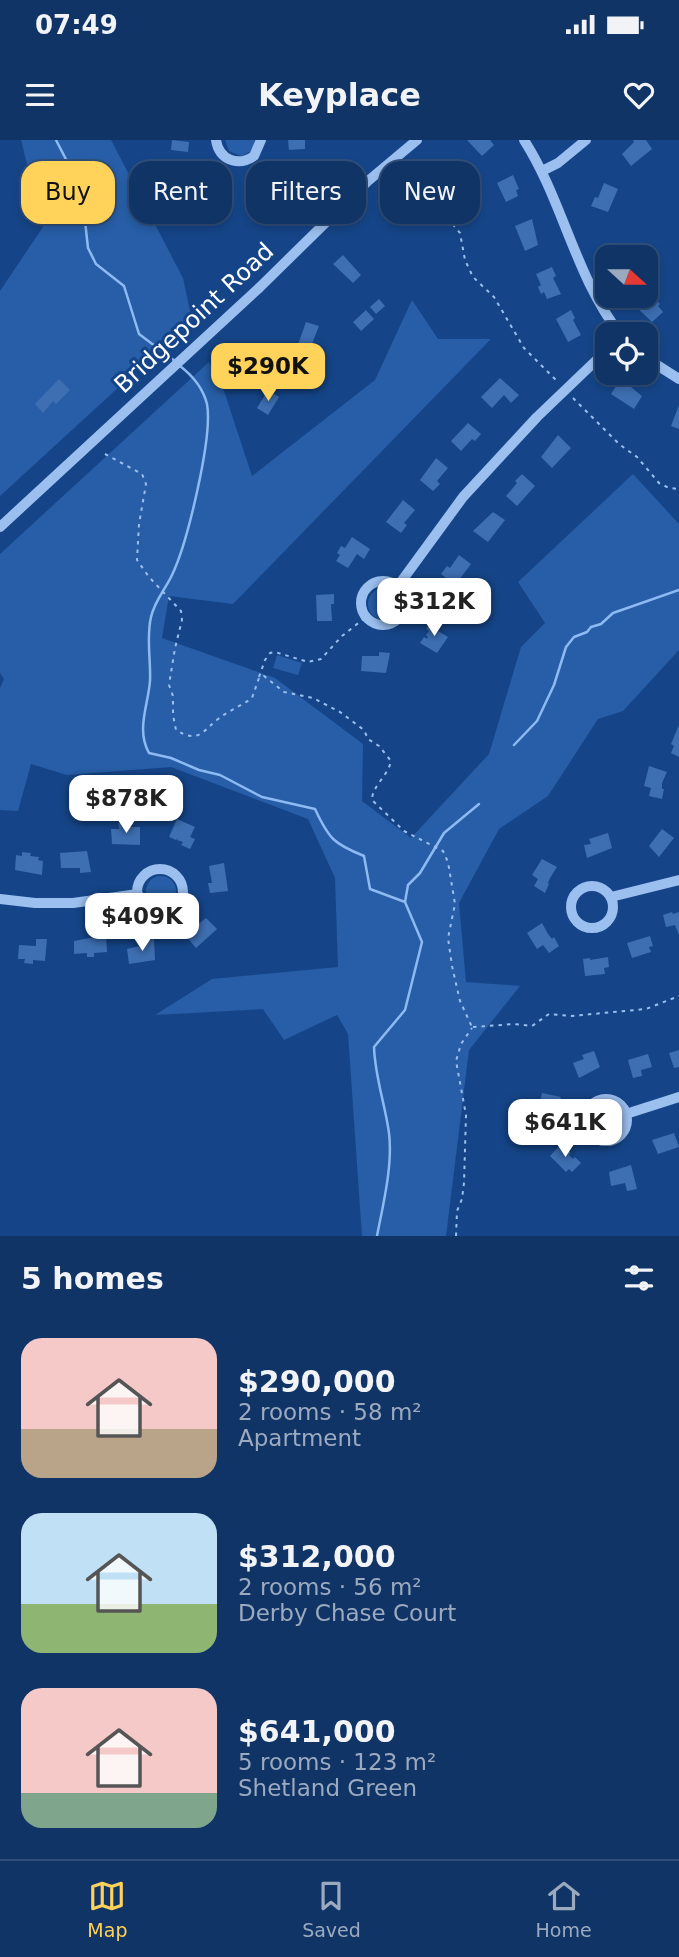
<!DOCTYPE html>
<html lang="en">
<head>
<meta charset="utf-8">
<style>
  :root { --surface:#103466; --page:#193c6c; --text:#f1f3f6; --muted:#9caabf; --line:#304f7a; --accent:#ffd259 }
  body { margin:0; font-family:"DejaVu Sans",sans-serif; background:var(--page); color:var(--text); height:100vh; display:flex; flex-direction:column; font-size:26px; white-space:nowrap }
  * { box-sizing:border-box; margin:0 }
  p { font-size:23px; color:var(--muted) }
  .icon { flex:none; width:38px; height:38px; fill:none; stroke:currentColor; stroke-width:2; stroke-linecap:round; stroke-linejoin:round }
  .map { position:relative; height:1096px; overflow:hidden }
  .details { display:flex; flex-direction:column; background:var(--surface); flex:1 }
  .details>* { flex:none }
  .hud { position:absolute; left:21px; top:21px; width:637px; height:63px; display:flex; gap:14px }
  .needle { width:46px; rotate:111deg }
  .fabs { position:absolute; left:595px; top:105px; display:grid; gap:14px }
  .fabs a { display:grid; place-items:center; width:63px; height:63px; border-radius:14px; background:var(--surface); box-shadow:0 4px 10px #0003,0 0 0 2px var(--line); font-size:35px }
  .price { position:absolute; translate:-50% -60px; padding:0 16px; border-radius:14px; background:#fff; color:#222; font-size:23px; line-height:46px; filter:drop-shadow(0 2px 4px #0008) }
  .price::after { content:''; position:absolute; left:50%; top:42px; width:21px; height:16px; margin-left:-10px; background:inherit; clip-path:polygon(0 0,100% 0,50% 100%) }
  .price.on { background:var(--accent); color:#111 }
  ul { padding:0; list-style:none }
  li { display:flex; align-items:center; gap:21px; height:175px; padding:0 21px }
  li span { display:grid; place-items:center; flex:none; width:196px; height:140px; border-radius:21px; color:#555 }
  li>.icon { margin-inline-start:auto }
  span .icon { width:84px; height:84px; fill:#fffc; stroke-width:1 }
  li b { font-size:30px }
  h2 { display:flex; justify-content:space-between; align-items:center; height:84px; padding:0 21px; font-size:30px }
  .chip { padding:0 24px; border-radius:21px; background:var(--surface); box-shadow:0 4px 10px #0003,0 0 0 2px var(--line); font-size:24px; line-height:63px }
  .chip.on { background:var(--accent); color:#111 }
  .status { display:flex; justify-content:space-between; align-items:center; height:49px; padding:0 35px; background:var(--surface); direction:ltr }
  .status svg { height:19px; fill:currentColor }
  header { display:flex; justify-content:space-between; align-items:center; height:91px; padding:0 21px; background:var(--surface); font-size:32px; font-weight:700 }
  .tab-bar { display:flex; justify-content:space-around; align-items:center; height:98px; border-top:2px solid var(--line); background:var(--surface); font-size:19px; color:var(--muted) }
  .tab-bar a { display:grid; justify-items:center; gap:4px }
  .tab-bar .on { color:var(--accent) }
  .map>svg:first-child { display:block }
  .green { fill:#275ea7 }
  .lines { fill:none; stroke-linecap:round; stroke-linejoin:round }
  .stream { stroke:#8dbaf2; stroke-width:2.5 }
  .building { fill:#3d6fb2 }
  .path { stroke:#9bbfef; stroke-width:2; stroke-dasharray:3.5 5; stroke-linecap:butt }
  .minor { stroke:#9bbfef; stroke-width:10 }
  .labels { text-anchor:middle; stroke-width:6; stroke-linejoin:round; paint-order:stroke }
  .street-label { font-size:24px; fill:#fff; stroke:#154588 }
</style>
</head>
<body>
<div class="status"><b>07:49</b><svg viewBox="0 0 49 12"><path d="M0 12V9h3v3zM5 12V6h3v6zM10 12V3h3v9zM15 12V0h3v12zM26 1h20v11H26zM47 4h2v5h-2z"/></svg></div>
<header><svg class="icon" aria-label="menu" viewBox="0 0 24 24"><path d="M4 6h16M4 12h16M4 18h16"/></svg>Keyplace<svg class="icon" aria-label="heart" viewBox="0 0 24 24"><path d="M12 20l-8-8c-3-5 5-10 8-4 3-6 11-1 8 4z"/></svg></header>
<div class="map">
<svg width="679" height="1096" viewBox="0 0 679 1096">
  <rect width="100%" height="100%" fill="#154588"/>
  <g class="green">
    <polygon points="21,0 111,0 183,138 192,180 0,356 0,151 43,87"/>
    <polygon points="225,0 255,0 256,1 250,12 241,16 229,11"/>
    <polygon points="412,160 438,199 491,199 233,464 169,456 162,498 275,538 363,604 362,661 411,698 489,614 521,507 545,483 518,442 633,334 679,384 679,510 623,571 598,579 548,656 499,689 459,763 466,842 520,846 469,910 446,1096 362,1096 348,894 337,875 284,900 263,869 155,875 212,839 338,827 335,738 308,679 171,627 67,635 31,624 18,671 0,670 0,548 4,539 0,533 0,414 209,222 223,248 252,336 375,240"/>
    <circle cx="384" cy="464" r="16"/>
    <polygon points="277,515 302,523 298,535 273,528"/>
    <circle cx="161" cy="751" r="15"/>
    <circle cx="607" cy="979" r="16"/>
  </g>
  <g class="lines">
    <g class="stream">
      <polyline points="56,0 73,33 85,81 88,108 96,124 124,146 139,194 175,221"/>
      <path d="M180 226C193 236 203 248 207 264 213 297 187 404 172 435 165 450 155 460 151 477 146 498 151 520 150 541 148 566 136 590 149 613L171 618 199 630 220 635 262 657 315 669C329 699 334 704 364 716L370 749 405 762 422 802 405 870 374 907C375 937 385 964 389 993 393 1025 383 1065 377 1096"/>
      <polyline points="514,605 537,581 554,545 566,507 574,497 587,492 591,487 601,484 613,473 679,450"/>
      <polyline points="405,762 408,745 420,733 444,693 479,664"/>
    </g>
  </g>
  <g class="building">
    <polygon points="172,0 189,2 188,12 171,10"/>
    <polygon points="288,0 305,0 305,9 289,10"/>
    <polygon points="467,0 490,0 494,5 482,16"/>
    <polygon points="633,0 646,0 652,9 631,26 622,14 634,2"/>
    <polygon points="513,35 519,49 516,50 518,56 506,62 497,43"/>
    <polygon points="197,37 213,45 214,43 223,47 215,63 190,50"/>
    <polygon points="272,38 280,53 256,67 249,53 259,45 265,44 263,42"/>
    <polygon points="604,43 618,49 608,72 591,66 595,57 598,58"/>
    <polygon points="532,79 538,105 525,111 515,86"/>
    <polygon points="622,103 628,117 608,117 605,110"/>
    <polygon points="343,115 361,135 353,143 333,124"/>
    <polygon points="552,127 556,136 553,138 561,154 547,159 544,152 541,154 538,147 541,145 536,134"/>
    <polygon points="646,152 653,160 655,158 660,164 658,166 663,172 652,182 631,162 638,156 646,156"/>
    <polygon points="379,159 385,166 376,174 370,167"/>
    <polygon points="366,170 374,179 361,191 353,182"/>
    <polygon points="571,170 575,178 573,180 581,195 568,202 556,179"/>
    <polygon points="306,182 319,186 308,214 296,210"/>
    <polygon points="500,238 519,255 511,263 504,255 492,268 481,257"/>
    <polygon points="59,239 70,250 56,264 53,261 43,273 35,264"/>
    <polygon points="621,239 642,256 634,269 611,254"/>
    <polygon points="268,250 279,257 268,275 257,268"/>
    <polygon points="679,265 679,289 671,286"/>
    <polygon points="468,283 481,294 475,301 472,299 461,311 451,301"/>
    <polygon points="558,295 571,308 552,328 541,317"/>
    <polygon points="436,318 448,328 437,341 440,344 433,351 420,340"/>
    <polygon points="522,334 535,346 517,366 506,356 517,343 515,341"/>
    <polygon points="403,360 415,370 404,383 407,385 401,393 386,382"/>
    <polygon points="493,372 505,380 488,402 473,391"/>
    <polygon points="352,397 370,409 364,419 357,414 348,428 336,421 340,415 337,413 341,406 345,408"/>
    <polygon points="459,415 471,424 455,445 441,434 447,426 450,428"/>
    <polygon points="334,454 334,464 331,464 332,481 317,481 316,455"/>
    <polygon points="432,480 441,486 438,491 448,497 437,513 420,503 424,497 427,499 428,497 426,495 429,491 426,489"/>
    <polygon points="379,512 390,513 386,533 361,531 362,516 379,516"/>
    <polygon points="679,585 679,617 671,613 674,606 671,604"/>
    <polygon points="649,626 667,632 662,643 662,649 664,649 662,659 649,656 651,648 644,646"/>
    <polygon points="177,679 195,687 190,697 195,699 190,709 181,705 183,702 177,700 178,698 176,700 169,697"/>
    <polygon points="118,683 126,683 127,687 140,687 140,705 112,704 111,689 119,689"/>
    <polygon points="662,689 674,698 659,717 649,706"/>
    <polygon points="608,693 612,708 587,718 584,705 591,704 589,699"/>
    <polygon points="87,711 91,732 80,733 80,728 61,728 60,713"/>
    <polygon points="22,712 31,713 30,716 39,717 38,720 43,721 42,735 15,730 16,715 22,716"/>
    <polygon points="542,719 557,727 550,738 548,743 549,744 545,753 534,746 538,739 532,735"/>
    <polygon points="224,723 228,751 210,753 208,743 212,743 209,726"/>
    <polygon points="672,772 673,774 679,772 679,795 675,785 666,787 663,775"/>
    <polygon points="206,778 217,789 196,808 185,795"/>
    <polygon points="542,783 548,794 552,799 554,797 559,806 549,813 543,805 537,809 527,793"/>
    <polygon points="106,795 107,812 94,813 94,817 87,817 87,813 74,814 74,801"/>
    <polygon points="650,796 653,806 649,807 651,812 632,818 627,803"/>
    <polygon points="36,799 47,799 45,821 33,820 33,824 24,823 25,819 18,819 19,805 36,806"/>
    <polygon points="154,799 155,820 129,824 127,809 144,805 144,801"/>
    <polygon points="608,817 609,827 604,828 605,834 585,836 583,819 590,818 590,820"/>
    <polygon points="679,910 679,927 674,928 669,913"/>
    <polygon points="594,911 600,927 579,938 573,923 584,919 582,915"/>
    <polygon points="648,914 652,927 641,930 642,936 633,938 628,920"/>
    <polygon points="542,953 561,957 556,972 558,973 556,982 538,979 539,966 542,966 543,961 540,961"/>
    <polygon points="674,993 679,1007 658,1014 652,1000"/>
    <polygon points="561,1004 571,1013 569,1015 573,1019 575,1017 581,1023 572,1032 569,1029 566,1032 550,1016"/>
    <polygon points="631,1025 637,1049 627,1051 625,1043 611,1046 609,1032"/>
  </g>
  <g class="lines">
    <g class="path">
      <polyline points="404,25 460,93 465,120 473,137 494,157 524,208 558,242"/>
      <polyline points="573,258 619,304 637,317 659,343 669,348 679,349"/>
      <path d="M105 314 142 334 146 344 139 384 137 420 149 437 181 471 182 480 175 508 169 545 173 556V575L176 590C198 604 203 591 218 579 228 571 241 566 252 558L259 538 264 536 284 552 313 558 340 572 364 590 368 599 379 606 391 621C388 636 372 646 372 660L404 691 443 711 448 722 455 764 448 798 452 826 460 861 472 887"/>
      <polyline points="259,537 265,520 270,513 275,512 308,522 321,519 342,496 366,477"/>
      <polyline points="473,887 514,884 532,886 549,874 571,876 646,869 679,856"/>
      <polyline points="456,1096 457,1071 462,1059 464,1043 466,975 456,921 461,904 472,888"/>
    </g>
    <g class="minor">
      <path d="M216 0C219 20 238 27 254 16L261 0"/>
      <path d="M524 0C563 61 575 136 620 194"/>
      <polyline points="542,31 558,23 586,0"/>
      <polyline points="646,218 679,239"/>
      <polyline points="0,387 260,147 368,41 417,0"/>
      <circle cx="383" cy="463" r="22"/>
      <polyline points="398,446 463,357 537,277 607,210"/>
      <circle cx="160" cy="752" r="23"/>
      <circle cx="592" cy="767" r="21"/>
      <polyline points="611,757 679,740"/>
      <polyline points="0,759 35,763 73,763 138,754"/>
      <circle cx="606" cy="980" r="21"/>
      <polyline points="626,974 679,957"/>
    </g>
  </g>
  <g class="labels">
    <g class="street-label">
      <text transform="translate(194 178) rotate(-43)" y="8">Bridgepoint Road</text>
    </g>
  </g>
</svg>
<div class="fabs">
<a><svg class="needle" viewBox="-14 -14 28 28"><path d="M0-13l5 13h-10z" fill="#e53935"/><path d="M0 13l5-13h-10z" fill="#9caabf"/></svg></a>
<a><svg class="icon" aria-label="locate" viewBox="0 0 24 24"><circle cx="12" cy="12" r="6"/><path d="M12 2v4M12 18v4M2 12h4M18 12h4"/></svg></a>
</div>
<b class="price on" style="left:268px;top:263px">$290K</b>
<b class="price" style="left:434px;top:498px">$312K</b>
<b class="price" style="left:126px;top:695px">$878K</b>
<b class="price" style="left:142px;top:813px">$409K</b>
<b class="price" style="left:565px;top:1019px">$641K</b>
<div class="hud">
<a class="chip on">Buy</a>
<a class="chip">Rent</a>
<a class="chip">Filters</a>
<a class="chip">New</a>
</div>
</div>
<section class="details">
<h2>5 homes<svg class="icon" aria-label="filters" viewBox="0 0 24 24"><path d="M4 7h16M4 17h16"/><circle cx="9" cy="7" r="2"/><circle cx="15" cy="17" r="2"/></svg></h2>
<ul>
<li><span style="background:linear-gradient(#f6c9c9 65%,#b9a48a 0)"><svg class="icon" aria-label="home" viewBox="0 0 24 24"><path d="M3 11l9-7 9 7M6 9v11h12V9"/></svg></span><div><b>$290,000</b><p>2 rooms · 58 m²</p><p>Apartment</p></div></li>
<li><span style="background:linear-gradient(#bfe0f5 65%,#8fb573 0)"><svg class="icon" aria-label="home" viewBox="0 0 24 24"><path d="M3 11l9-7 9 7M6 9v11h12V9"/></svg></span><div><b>$312,000</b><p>2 rooms · 56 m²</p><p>Derby Chase Court</p></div></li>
<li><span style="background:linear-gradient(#f6c9c9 75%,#7fa58c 0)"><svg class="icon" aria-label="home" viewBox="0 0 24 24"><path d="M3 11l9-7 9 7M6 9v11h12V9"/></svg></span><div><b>$641,000</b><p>5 rooms · 123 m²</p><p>Shetland Green</p></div></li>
</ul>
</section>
<nav class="tab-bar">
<a class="on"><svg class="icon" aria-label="map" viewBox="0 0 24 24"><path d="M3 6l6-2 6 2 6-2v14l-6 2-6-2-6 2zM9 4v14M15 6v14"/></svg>Map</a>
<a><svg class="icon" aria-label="saved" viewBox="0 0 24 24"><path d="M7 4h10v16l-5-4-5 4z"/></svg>Saved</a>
<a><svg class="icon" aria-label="home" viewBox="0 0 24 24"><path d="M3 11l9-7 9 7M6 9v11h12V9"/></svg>Home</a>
</nav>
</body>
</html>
